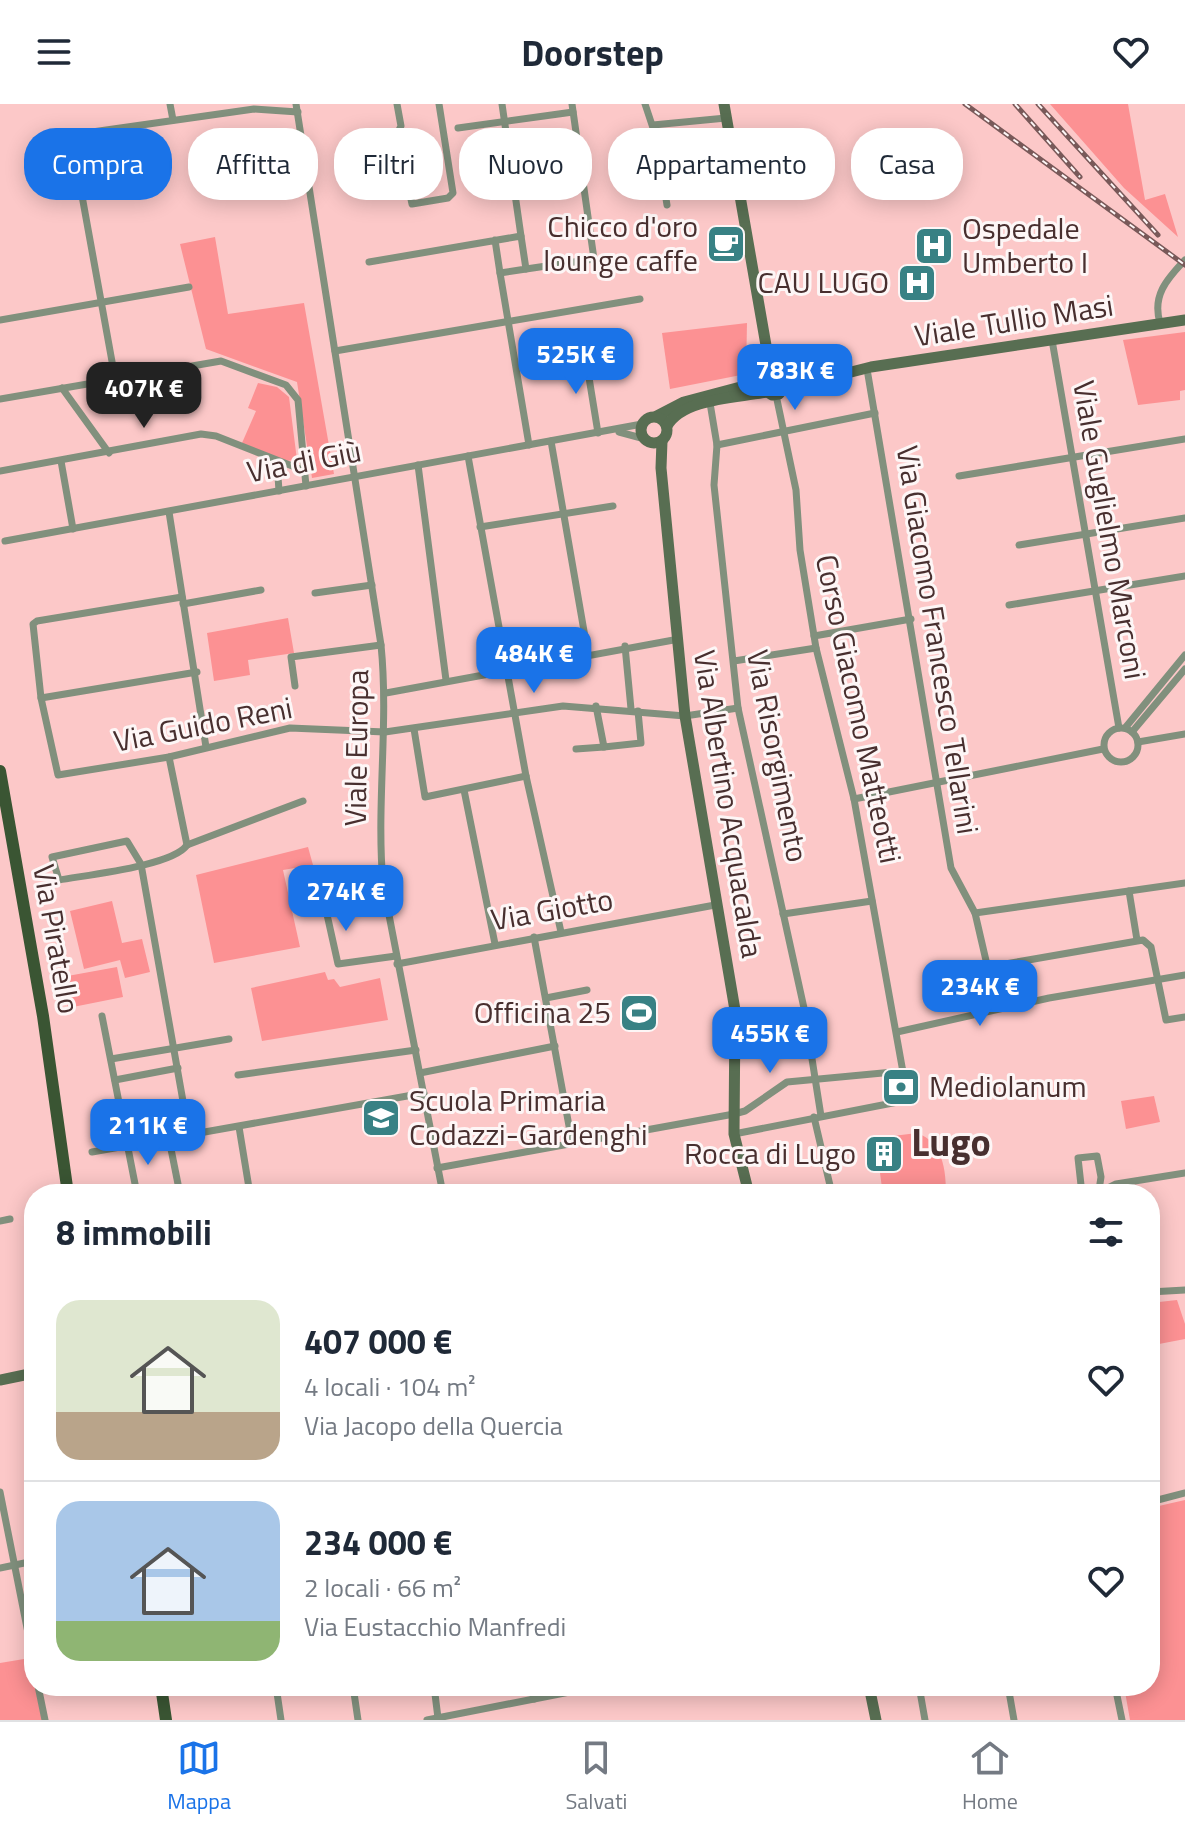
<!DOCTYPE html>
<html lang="it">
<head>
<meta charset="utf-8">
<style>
  :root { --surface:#fff; --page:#f2f2f3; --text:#1f2937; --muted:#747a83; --line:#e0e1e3; --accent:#1a73e8 }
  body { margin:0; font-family:"Titillium Web",sans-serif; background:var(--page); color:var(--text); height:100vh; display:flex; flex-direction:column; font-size:30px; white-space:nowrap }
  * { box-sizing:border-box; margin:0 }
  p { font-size:26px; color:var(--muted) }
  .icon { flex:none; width:44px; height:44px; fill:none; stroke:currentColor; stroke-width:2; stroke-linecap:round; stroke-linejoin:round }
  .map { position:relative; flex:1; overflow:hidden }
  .side { position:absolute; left:24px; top:1080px; width:1136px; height:512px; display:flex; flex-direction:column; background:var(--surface); border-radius:32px; box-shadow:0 4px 20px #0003 }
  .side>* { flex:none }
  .guide { position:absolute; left:24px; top:24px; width:1138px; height:72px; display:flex; gap:16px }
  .price { position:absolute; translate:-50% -68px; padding:0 18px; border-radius:16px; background:var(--accent); color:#fff; font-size:26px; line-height:52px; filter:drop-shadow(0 2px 4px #0008) }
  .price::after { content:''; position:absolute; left:50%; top:48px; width:24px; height:18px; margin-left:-12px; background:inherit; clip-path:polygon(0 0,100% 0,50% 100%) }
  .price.selected { background:#222; color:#fff }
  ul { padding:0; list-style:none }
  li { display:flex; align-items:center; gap:24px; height:200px; padding:0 32px }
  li+li { border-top:2px solid var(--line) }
  li span { display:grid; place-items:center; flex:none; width:224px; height:160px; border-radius:24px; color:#555 }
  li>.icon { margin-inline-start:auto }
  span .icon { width:96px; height:96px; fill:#fffc; stroke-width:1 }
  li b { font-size:34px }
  h2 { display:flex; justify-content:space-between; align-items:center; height:96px; padding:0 32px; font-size:34px }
  .tag { padding:0 28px; border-radius:32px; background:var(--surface); box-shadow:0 4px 20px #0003; font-size:28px; line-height:72px }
  .tag.selected { background:var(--accent); color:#fff }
  header { display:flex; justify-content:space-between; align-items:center; height:104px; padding:0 32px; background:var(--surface); font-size:36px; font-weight:700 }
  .dock { display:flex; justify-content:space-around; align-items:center; height:112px; border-top:2px solid var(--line); background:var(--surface); font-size:22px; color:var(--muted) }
  .dock a { display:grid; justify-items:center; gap:4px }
  .dock .selected { color:var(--accent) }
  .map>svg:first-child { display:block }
  .green { fill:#fc9193 }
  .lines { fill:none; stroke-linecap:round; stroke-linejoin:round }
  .street { stroke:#81907d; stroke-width:7 }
  .secondary { stroke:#586e52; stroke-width:11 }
  .primary { stroke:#3a5533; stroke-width:12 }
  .rail-casing { stroke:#795959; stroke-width:5 }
  .rail { stroke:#fdf6f6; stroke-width:2; stroke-dasharray:6; stroke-linecap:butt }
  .labels { text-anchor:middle; stroke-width:6; stroke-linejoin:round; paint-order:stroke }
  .poi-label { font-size:30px; fill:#482f2f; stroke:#fdf6f6; text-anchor:end }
  .street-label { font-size:30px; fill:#482f2f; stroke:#fdf6f6 }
  .district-label { font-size:38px; font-weight:bold; fill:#482f2f; stroke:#fdf6f6 }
</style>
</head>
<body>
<header><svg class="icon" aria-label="menu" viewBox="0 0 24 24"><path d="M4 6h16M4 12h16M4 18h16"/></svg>Doorstep<svg class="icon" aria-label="heart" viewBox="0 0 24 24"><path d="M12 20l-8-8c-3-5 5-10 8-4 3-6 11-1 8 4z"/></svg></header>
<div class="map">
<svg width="1185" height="1616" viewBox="0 0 1185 1616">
  <rect width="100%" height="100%" fill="#fcc8c8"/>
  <g class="green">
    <polygon points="1050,0 1128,0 1145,96 1165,90 1178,133 1124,84"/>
    <polygon points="215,133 228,210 304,199 334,370 312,374 297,278 206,245 180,140"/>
    <polygon points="747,219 746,270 670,285 662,229"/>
    <polygon points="1185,228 1185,286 1180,287 1180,296 1138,301 1123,236"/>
    <polygon points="258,279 277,283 289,293 297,356 284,357 242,339 256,307 248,304"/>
    <polygon points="288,514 294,549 248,556 250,571 214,577 207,529"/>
    <polygon points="308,743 313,761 283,766 300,843 214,859 196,771"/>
    <polygon points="112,797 122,839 142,835 150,868 125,874 120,856 84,865 70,807"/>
    <polygon points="117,863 123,893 68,904 62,873"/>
    <polygon points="325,868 328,876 334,875 340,883 380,874 388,916 262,937 251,884"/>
    <polygon points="1154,992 1160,1018 1126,1025 1121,997"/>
    <path d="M917 1029C943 1038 946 1066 946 1090H861L859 1080 882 1084 880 1069 894 1066 889 1036 893 1032Z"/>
    <polygon points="1177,1196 1185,1220 1185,1235 1159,1240 1150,1199"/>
    <polygon points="1185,1396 1185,1616 1130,1616 1124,1582 1150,1582 1150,1404"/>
    <polygon points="30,1554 42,1616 0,1616 0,1559"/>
  </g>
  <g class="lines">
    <g class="street">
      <polyline points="170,0 173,16"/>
      <path d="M296 0 381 541C389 620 376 700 383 780L443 1090"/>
      <polyline points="397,0 401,22 397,30 412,100 448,94 453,89 439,0"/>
      <polyline points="502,0 521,132"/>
      <polyline points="645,0 656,33 667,101"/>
      <polyline points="653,21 726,14"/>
      <polyline points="458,24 573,8"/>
      <polyline points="514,83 582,74"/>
      <polyline points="369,158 521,132 526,165 500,169 495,136"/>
      <polyline points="526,165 594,155 572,0"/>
      <polyline points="500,169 529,341"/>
      <polyline points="0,216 189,183"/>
      <path d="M1160 219C1152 192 1166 176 1185 156"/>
      <polyline points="1052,236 1119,624"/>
      <polyline points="335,247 640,195"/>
      <polyline points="585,249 598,329"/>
      <polyline points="867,265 951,764 975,809 997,904"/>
      <polyline points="115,274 71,31 254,5 298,8"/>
      <polyline points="62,284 109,349"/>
      <polyline points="0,295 221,257 286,281 298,296 306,382"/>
      <polyline points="710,299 717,341 714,381 738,604 804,904 821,1012"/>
      <polyline points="619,328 645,335"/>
      <polyline points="551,337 588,550"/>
      <polyline points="717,341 875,309"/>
      <polyline points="468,352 526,672 561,828"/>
      <polyline points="61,357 73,425"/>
      <polyline points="277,358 279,387"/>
      <polyline points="418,361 446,576"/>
      <polyline points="0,367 201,330 216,332 305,367"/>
      <polyline points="959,372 1185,335"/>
      <polyline points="169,408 206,643"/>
      <polyline points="480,423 613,402"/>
      <polyline points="5,437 642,320"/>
      <polyline points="1019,441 1185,414"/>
      <polyline points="315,489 372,481"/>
      <polyline points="182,493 37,517 33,520 41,594 58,671 169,653 290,624 385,628 563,602 685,612 738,604"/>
      <polyline points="183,500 261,486"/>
      <polyline points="1009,501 1185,472"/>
      <polyline points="814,532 911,515"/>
      <polyline points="625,542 631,605"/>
      <polyline points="734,557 816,544"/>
      <polyline points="295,582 291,553 381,541"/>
      <polyline points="386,589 679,535"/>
      <polyline points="41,594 197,568"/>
      <polyline points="596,602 604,643 641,639 638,607"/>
      <circle cx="1121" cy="641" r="17"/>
      <polyline points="1125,624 1185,551"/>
      <polyline points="414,625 425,693 526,672"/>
      <polyline points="1132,628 1185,565"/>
      <polyline points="1138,638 1185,630"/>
      <polyline points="576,645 604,643"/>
      <polyline points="169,653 187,741"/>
      <polyline points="464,686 495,840"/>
      <polyline points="854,695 1103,645"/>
      <polyline points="318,770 338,860 396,852"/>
      <polyline points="1129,787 1137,836"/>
      <polyline points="975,809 1185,779"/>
      <polyline points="783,810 872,797"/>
      <polyline points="534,833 572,1038"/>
      <polyline points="397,860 715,801"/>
      <polyline points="988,863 1143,836 1151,843 1166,916 1185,913"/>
      <polyline points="546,894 587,886"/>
      <polyline points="102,912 137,1090"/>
      <polyline points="897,928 1049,894 1185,871"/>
      <polyline points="111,955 229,935"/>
      <polyline points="420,969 555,942"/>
      <polyline points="238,971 416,946"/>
      <polyline points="115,976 178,964"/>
      <polyline points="814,1013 832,1090"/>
      <polyline points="239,1023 250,1090"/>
      <polyline points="734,1030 908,996 854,695 816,544 800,446 796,386 776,291"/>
      <path d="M189 1031 141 760 127 737 52 753 59 776C86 771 173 762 187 741L303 697"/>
      <polyline points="169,1035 180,1090"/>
      <polyline points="92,1048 424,989"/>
      <polyline points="437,1064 734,1010 745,1007 787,978 904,967"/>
      <polyline points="1100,1088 1116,1080 1185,1069"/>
      <polyline points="226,1090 250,1086"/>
      <polyline points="346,1090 368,1085 369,1090"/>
      <polyline points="1082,1090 1078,1054 1097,1052 1101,1073 1099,1086"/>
      <polyline points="0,1117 10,1115"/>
      <polyline points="1150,1188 1185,1186"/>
      <polyline points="0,1388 34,1559"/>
      <polyline points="1150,1398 1185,1389"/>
      <polyline points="0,1464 34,1457"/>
      <polyline points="38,1582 45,1616"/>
      <polyline points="276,1582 281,1616"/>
      <polyline points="353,1582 358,1616"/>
      <polyline points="434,1582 438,1614"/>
      <polyline points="531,1582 534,1595"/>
      <polyline points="919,1582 925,1616"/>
      <polyline points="1008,1582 1014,1616"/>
      <polyline points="1115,1582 1122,1616"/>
      <polyline points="427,1616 600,1582"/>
    </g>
    <g class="secondary">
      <polyline points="724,0 767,247 778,270"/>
      <polyline points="784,285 871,263 1185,216"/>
      <polyline points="657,312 684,298 763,277 772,269 783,273 785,282 779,290 772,291 763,285 763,277"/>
      <circle cx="654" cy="326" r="13"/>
      <path d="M667 322C683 294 737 294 766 288"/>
      <polyline points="662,337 661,364 685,612 735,906 734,1030 749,1090"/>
      <polyline points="0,1276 34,1269"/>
      <polyline points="869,1582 876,1616"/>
    </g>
    <g class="primary">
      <polyline points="0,667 43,912 68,1090"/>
      <polyline points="161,1582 166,1616"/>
    </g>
    <defs>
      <g id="rail">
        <polyline points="965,0 1185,161"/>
        <polyline points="1015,0 1080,73"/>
        <polyline points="1038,0 1158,131"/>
      </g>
    </defs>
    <use href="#rail" class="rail-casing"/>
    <use href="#rail" class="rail"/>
  </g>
  <defs>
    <symbol id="cafe-square" viewBox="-11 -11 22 22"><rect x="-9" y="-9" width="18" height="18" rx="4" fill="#388184" stroke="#fdf6f6"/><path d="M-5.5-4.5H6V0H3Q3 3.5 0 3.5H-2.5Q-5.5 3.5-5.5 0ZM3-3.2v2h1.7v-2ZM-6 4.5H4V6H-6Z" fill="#fff"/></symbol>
    <symbol id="hospital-square" viewBox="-11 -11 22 22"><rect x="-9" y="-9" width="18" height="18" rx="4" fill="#388184" stroke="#fdf6f6"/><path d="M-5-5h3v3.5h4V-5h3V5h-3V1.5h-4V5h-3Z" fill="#fff"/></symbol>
    <symbol id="stadium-square" viewBox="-11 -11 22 22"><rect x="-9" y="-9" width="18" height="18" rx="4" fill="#388184" stroke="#fdf6f6"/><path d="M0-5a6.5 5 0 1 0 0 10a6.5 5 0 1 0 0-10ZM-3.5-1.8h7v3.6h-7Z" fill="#fff"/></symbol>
    <symbol id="bank-square" viewBox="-11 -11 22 22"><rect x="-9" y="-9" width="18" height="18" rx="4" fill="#388184" stroke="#fdf6f6"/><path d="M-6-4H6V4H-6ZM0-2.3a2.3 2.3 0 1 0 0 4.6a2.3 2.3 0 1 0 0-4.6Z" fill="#fff"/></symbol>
    <symbol id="school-square" viewBox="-11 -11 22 22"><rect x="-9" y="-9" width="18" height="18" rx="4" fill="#388184" stroke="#fdf6f6"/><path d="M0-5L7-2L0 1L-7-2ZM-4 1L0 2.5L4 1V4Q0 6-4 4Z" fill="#fff"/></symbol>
    <symbol id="building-square" viewBox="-11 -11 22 22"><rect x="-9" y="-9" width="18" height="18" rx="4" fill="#388184" stroke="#fdf6f6"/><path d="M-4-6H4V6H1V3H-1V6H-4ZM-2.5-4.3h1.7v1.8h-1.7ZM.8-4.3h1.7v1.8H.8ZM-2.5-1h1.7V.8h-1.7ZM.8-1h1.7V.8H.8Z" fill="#fff"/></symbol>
  </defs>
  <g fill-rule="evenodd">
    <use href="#cafe-square" x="704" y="118" width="44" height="44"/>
    <use href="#hospital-square" x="912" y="120" width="44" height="44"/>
    <use href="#hospital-square" x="895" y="157" width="44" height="44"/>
    <use href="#stadium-square" x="617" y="887" width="44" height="44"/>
    <use href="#bank-square" x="879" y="961" width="44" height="44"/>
    <use href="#school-square" x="359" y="992" width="44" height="44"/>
    <use href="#building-square" x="862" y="1028" width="44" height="44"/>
  </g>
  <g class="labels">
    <g class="poi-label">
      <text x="698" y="133">Chicco d'oro<tspan x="698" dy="34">lounge caffe</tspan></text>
      <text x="962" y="135" text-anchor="start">Ospedale<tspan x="962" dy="34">Umberto I</tspan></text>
      <text x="889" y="189">CAU LUGO</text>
      <text x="611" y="919">Officina 25</text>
      <text x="929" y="993" text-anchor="start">Mediolanum</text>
      <text x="409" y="1007" text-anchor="start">Scuola Primaria<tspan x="409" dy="34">Codazzi-Gardenghi</tspan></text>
      <text x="856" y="1060">Rocca di Lugo</text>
    </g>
    <g class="street-label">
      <text transform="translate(1014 217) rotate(-9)" y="10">Viale Tullio Masi</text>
      <text transform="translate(304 358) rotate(-11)" y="10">Via di Giù</text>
      <text transform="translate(1109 426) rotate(80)" y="10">Viale Guglielmo Marconi</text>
      <text transform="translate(937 536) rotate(81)" y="10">Via Giacomo Francesco Tellarini</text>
      <text transform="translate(858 605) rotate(78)" y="10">Corso Giacomo Matteotti</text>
      <text transform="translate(203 621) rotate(-11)" y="10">Via Guido Reni</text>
      <text transform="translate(357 644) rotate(-89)" y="10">Viale Europa</text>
      <text transform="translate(777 652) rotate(79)" y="10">Via Risorgimento</text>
      <text transform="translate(728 700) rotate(81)" y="10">Via Albertino Acquacalda</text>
      <text transform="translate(552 806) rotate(-10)" y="10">Via Giotto</text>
      <text transform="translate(56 835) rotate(80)" y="10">Via Piratello</text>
    </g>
    <g class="district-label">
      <text x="951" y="1052">Lugo</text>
    </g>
  </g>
</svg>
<b class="price" style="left:576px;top:292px">525K €</b>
<b class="price" style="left:795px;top:308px">783K €</b>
<b class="price selected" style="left:144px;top:326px">407K €</b>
<b class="price" style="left:534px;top:591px">484K €</b>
<b class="price" style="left:346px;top:829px">274K €</b>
<b class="price" style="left:980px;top:924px">234K €</b>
<b class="price" style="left:770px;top:971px">455K €</b>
<b class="price" style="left:148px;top:1063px">211K €</b>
<div class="guide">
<a class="tag selected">Compra</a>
<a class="tag">Affitta</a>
<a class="tag">Filtri</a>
<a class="tag">Nuovo</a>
<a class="tag">Appartamento</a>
<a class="tag">Casa</a>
</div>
<section class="side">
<h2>8 immobili<svg class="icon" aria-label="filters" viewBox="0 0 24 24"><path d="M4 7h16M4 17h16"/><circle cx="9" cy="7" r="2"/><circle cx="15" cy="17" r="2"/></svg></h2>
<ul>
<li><span style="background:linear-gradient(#dfe7d0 70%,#b9a48a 0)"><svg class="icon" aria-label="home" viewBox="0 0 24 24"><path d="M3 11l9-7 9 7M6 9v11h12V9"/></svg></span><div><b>407 000 €</b><p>4 locali · 104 m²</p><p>Via Jacopo della Quercia</p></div><svg class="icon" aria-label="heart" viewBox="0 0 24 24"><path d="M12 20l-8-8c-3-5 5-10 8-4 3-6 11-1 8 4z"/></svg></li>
<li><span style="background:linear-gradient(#a9c7e8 75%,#8fb573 0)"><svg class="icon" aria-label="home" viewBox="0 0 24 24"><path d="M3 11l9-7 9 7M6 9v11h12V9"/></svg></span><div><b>234 000 €</b><p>2 locali · 66 m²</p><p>Via Eustacchio Manfredi</p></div><svg class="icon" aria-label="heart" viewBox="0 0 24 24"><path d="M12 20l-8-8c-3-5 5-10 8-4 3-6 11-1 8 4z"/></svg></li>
</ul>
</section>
</div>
<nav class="dock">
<a class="selected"><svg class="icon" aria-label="map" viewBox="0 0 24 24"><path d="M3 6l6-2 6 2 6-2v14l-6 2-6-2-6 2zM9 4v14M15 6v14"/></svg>Mappa</a>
<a><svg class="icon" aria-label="saved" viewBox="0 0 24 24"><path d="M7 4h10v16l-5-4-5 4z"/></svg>Salvati</a>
<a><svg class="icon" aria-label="home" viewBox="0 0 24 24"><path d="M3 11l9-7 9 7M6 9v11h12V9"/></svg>Home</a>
</nav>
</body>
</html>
